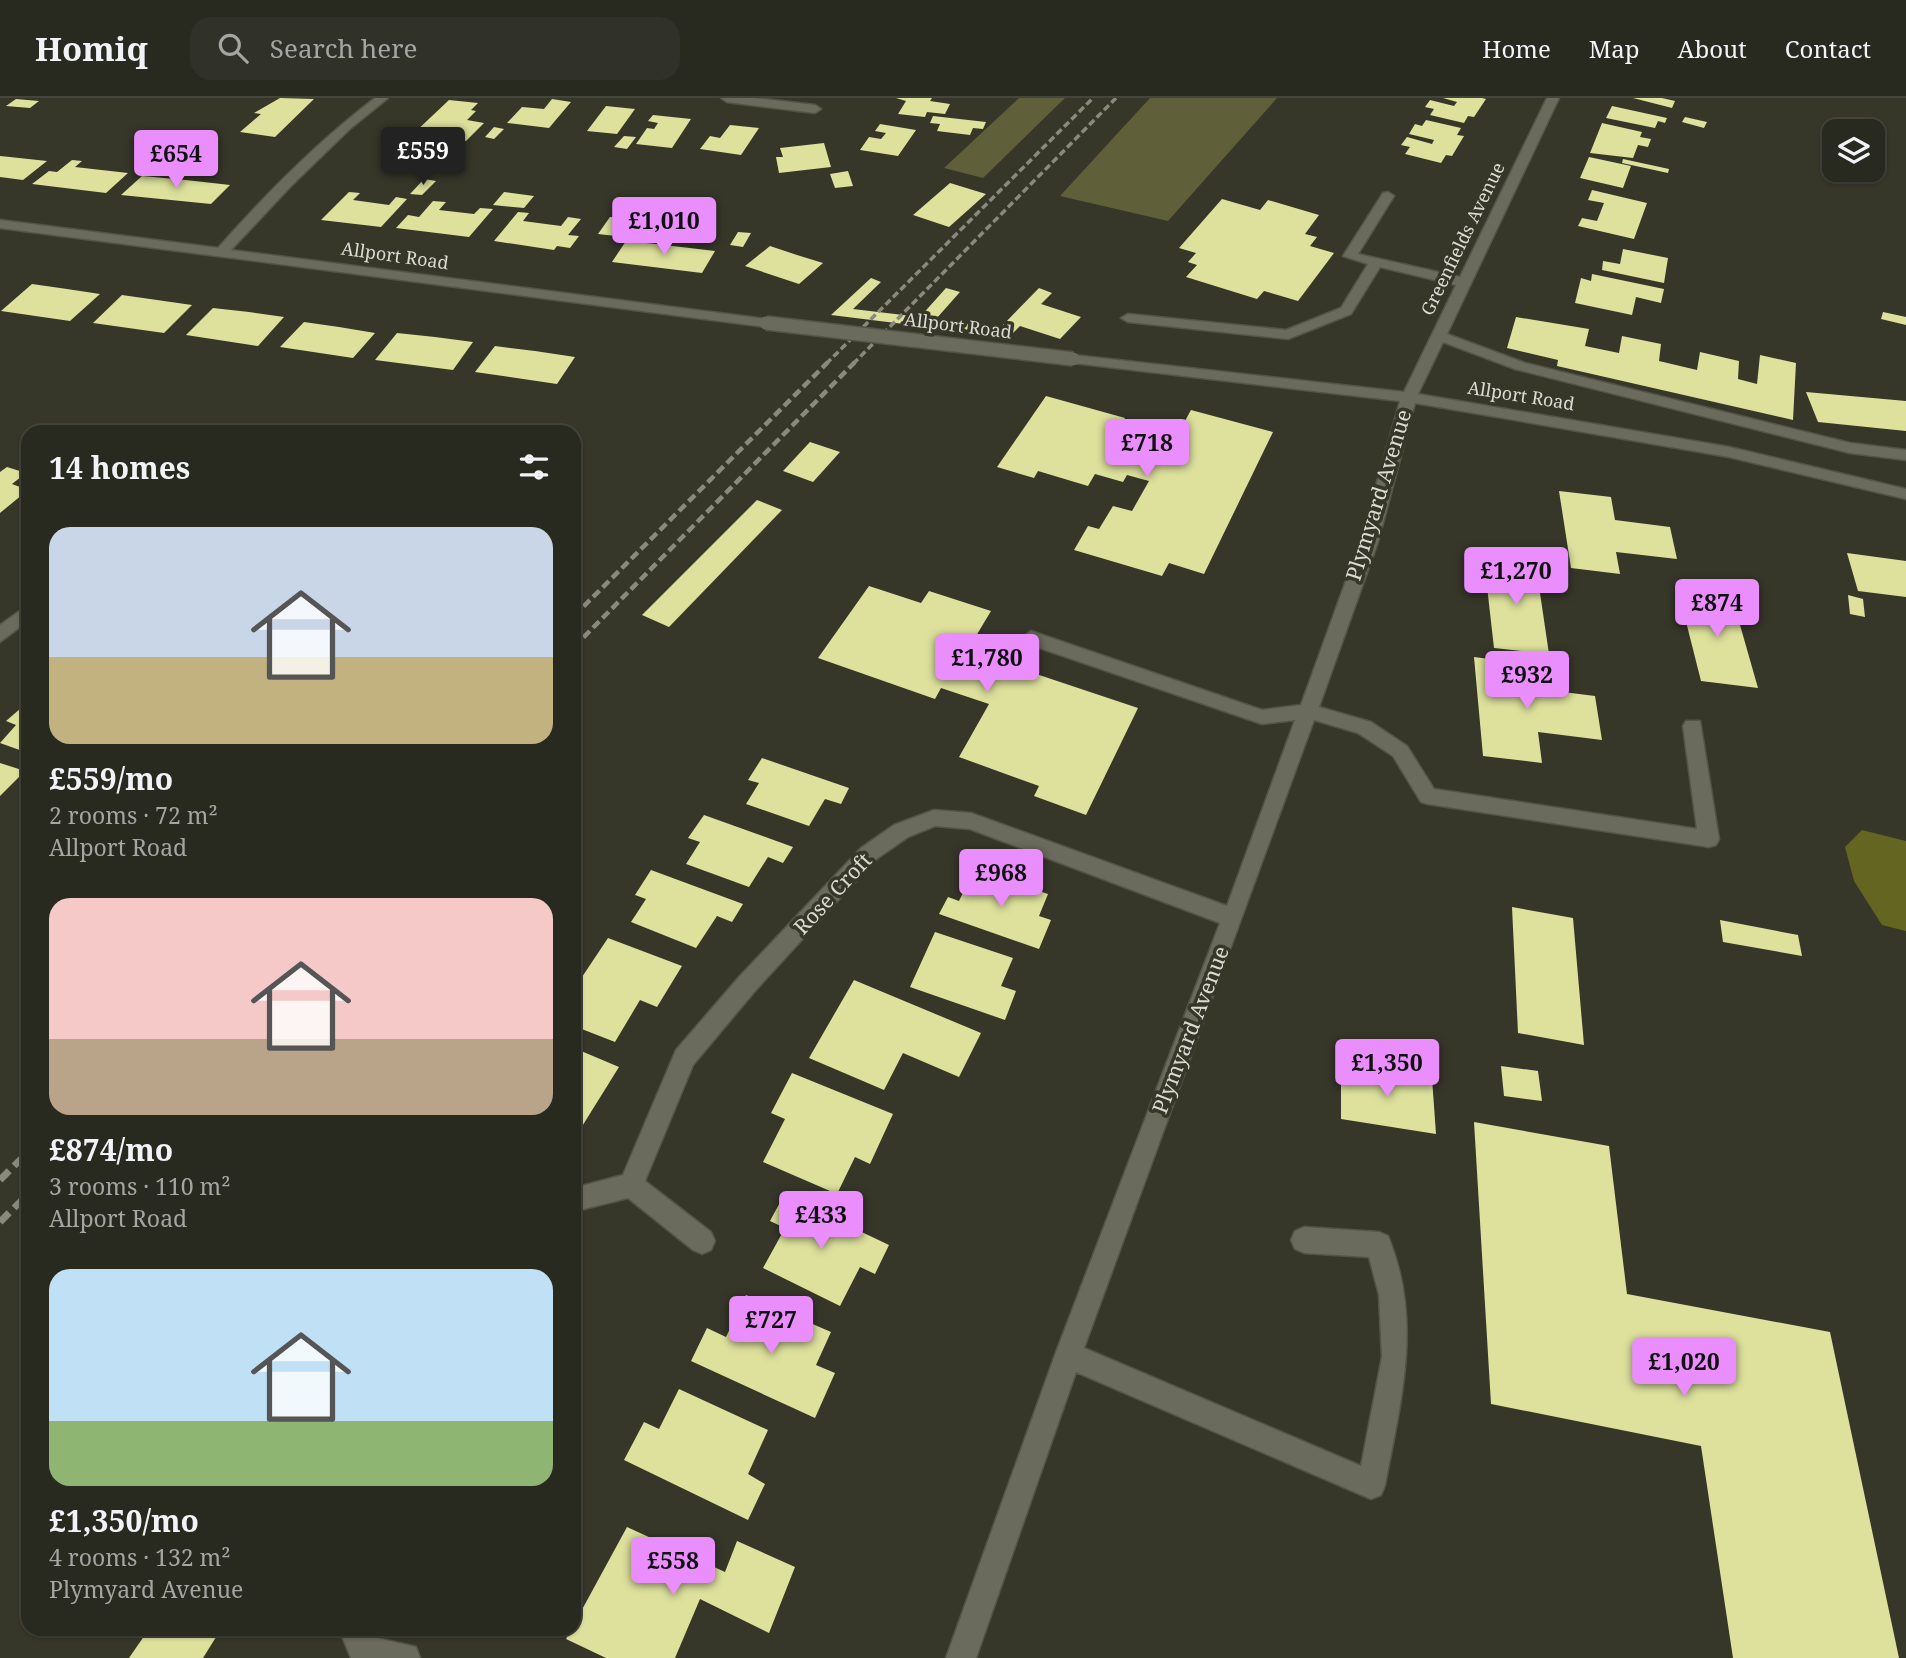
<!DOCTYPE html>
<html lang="en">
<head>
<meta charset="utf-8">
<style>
  :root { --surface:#28291f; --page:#303128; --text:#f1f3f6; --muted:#a5a6a4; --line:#44453d; --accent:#ea8dfd }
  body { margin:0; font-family:"Noto Serif",serif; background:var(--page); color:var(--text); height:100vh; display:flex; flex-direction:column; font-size:26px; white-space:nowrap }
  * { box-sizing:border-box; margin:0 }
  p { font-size:23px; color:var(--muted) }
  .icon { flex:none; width:38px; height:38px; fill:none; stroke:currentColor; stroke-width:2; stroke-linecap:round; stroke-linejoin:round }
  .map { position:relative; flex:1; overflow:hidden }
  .panel { position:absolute; left:21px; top:327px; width:560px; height:1211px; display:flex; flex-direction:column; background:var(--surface); border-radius:21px; box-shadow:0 2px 5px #0004,0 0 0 2px var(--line) }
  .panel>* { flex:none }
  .buttons { position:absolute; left:1822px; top:21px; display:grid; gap:14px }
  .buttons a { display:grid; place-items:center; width:63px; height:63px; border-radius:14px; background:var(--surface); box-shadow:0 2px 5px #0004,0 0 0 2px var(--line); font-size:35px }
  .price { position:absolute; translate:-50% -60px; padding:0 16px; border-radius:7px; background:var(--accent); color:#111; font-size:23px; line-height:46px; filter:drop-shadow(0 2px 4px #0008) }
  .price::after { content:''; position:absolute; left:50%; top:42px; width:21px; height:16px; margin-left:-10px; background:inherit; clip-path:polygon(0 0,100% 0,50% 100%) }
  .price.on { background:#222; color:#fff }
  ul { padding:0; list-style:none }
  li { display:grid; align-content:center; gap:14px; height:371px; padding:0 28px }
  li span { display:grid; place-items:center; height:217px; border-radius:21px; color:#555 }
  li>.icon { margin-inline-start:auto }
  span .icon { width:126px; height:126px; fill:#fffc; stroke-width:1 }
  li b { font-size:30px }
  h2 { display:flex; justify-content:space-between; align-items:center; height:84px; padding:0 28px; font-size:30px }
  header { display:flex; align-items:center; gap:42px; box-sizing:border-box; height:98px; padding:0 35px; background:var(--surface); border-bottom:2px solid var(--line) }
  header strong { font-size:33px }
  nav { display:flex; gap:38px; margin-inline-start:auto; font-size:24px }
  .search { width:490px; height:63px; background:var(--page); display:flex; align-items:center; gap:18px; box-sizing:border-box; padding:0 24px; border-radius:21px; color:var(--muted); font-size:26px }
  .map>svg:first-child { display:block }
  .green { fill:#5f6039 }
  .water { fill:#636521 }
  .building { fill:#dde19c }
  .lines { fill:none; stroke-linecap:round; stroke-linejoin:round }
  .minor-casing { stroke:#535448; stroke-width:3 }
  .minor { fill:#6a6b5c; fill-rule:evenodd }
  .rail-far2 { stroke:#89897e; stroke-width:3.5; stroke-dasharray:7 3.5; stroke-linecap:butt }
  .rail-far1 { stroke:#89897e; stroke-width:4.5; stroke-dasharray:9 4.5; stroke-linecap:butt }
  .rail { stroke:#89897e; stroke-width:7; stroke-dasharray:13 7; stroke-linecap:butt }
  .minor-bridge-casing { stroke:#535448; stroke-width:16; stroke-linecap:butt }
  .minor-bridge { stroke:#6a6b5c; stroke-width:13 }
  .labels { text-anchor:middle; stroke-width:7; stroke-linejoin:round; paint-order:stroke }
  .far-street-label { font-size:18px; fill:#dbdbd3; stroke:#363729 }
  .street-label { font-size:21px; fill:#dbdbd3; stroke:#363729 }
</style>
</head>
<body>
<header>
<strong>Homiq</strong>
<div class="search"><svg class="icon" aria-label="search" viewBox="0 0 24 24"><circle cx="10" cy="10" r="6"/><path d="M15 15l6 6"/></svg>Search here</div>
<nav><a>Home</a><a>Map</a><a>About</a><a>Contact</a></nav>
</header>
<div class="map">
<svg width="1906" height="1560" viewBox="0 0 1906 1560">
  <rect width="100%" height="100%" fill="#363729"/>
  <g class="green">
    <polygon points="1019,0 1065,0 983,80 944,70"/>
    <polygon points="1150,0 1277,0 1168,123 1060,98"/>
  </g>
  <polygon class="water" points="1862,732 1906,743 1906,833 1882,827 1854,783 1845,749"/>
  <g class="building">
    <polygon points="280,0 314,1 275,39 240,34 261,16 254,15"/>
    <polygon points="896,0 932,0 930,3 950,6 945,16 927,14 925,19 898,16 906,3"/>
    <polygon points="1443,0 1482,0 1486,1 1474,19 1468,18 1464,25 1430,17 1434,11 1425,9 1430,2 1454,8 1457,4"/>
    <polygon points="1633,0 1662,0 1675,3 1672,10"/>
    <polygon points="16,1 39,3 30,10 6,8"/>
    <polygon points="552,1 571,4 549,30 507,25 522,9 544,11"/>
    <polygon points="449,2 478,5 471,12 476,13 467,22 484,25 466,43 423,38 417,44 395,42 401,35 413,36"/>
    <polygon points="606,8 635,11 617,36 587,33"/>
    <polygon points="1612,8 1667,20 1665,25 1658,23 1655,30 1606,20"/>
    <polygon points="653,17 691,21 672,50 636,46 647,30 654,31 658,25 648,23"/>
    <polygon points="933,18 986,24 983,31 973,30 970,37 937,33 940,26 930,25"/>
    <polygon points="1685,19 1707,24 1704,30 1682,24"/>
    <polygon points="1426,22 1461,30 1457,37 1464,38 1452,58 1446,57 1441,65 1405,56 1410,49 1401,47 1407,39 1432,46 1434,42 1409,36 1415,26 1422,28"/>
    <polygon points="1602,25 1642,34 1640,39 1651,41 1648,49 1638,47 1633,60 1590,55"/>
    <polygon points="880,26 916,32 898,58 860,52 869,39 881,41 886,35 875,33"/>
    <polygon points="730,27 759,30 741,57 700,51 710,38 720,40"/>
    <polygon points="494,29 504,31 494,41 485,39"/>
    <polygon points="624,38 636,39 627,51 614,49"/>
    <polygon points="824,45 831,69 779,75 776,59 783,59 780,50"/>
    <polygon points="391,47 410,49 404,55 385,52"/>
    <polygon points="0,58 10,59 47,63 23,82 0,79"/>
    <polygon points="1589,59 1631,68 1623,90 1580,80"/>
    <polygon points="1623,61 1669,71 1668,75 1622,65"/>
    <polygon points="72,62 82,63 75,69 128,75 106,95 32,86 49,73 57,74"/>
    <polygon points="848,73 853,88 835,90 830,76"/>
    <polygon points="142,78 186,82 230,87 211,106 121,97"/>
    <polygon points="424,81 436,83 422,97 410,96"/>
    <polygon points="950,85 986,96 949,129 913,117"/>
    <polygon points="1592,92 1647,105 1634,141 1578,128 1582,120 1597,123 1604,105 1588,102"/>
    <polygon points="349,94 360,95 353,102 389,107 396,99 407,101 381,129 321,122"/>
    <polygon points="504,94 534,98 524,110 493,107"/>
    <polygon points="1222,101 1260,112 1268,102 1319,117 1305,136 1317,139 1310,148 1334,155 1298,203 1264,193 1257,201 1186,179 1197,167 1188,164 1196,155 1179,150"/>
    <polygon points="433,103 446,104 439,112 474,116 480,110 493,111 469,139 396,130 408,117 419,119"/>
    <polygon points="518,114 529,115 523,123 561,128 568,119 581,121 568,137 579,138 570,150 557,148 554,152 494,143"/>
    <polygon points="621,114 640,116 625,139 598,136 610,119 617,119"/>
    <polygon points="738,134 751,135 743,149 730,147"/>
    <polygon points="626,143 656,146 715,153 702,175 612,164"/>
    <polygon points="770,148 797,157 823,165 799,186 745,168"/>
    <polygon points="1623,151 1668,160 1664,185 1602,172 1603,163 1620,166"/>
    <polygon points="1592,176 1664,191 1661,205 1636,199 1632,217 1575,205 1581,180 1591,183"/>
    <polygon points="871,180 881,184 853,211 920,219 946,190 960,194 936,221 1000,230 1039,190 1052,195 1041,206 1081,219 1060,241 1020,228 1009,239 831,217"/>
    <polygon points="32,186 67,191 100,196 70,223 1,213"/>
    <polygon points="122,197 192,207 164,235 93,225"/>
    <polygon points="213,210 249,214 284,219 258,248 186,237"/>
    <polygon points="1883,214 1906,219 1906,227 1881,221"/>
    <polygon points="1516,219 1589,231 1585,248 1619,255 1622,238 1661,246 1659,263 1697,272 1700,254 1739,263 1738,281 1757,286 1760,257 1796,265 1793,322 1557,268 1558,262 1507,250"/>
    <polygon points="304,224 339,229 375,235 353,260 280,249"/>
    <polygon points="397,235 435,239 473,244 453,272 375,262"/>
    <polygon points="495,248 535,253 575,259 557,286 475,274"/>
    <polygon points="1806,294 1906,303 1906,333 1818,324"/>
    <polygon points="1046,298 1125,320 1121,327 1175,341 1191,312 1273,334 1204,476 1169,465 1162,478 1074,452 1088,428 1099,431 1113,408 1132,413 1149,383 1127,377 1123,384 1095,376 1088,388 1038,373 1034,380 997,369"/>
    <polygon points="810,344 840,354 813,384 783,373"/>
    <polygon points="7,369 26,375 12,386 28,392 0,415 0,374"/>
    <polygon points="1559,393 1611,399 1615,422 1670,429 1677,461 1616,454 1620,476 1571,470"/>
    <polygon points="757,402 782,412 669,529 642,517"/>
    <polygon points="1847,455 1906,463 1906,499 1858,493"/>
    <polygon points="1484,462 1536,468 1549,556 1494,550"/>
    <polygon points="869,488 921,505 929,493 991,513 967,553 1138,610 1086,717 1034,698 1039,688 959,659 989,606 941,590 935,601 818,560"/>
    <polygon points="1678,492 1732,499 1758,590 1701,583"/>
    <polygon points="1848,497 1863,501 1865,519 1850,516"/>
    <polygon points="1474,559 1535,567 1539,591 1595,598 1602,642 1538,634 1542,665 1483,658"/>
    <polygon points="28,604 28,655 0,645 16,627 6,623"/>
    <polygon points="762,660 849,690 841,706 825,701 809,728 746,706 759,685 748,682"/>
    <polygon points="0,665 25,673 0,698"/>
    <polygon points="704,717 793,749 783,765 768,759 749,789 686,766 700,744 688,740"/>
    <polygon points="651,772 743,806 732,824 717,818 696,850 631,824 646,801 635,797"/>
    <polygon points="974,772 1048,796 1039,818 1051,822 1039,851 939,816 948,799 959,803"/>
    <polygon points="1512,809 1573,820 1584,947 1518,935"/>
    <polygon points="1720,822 1798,837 1802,858 1723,844"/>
    <polygon points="935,834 1013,860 1001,888 1016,893 1005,922 910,889"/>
    <polygon points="608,840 682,868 657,909 640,902 615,944 574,928 574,891"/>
    <polygon points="854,882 981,935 959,979 903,955 884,992 809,960"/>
    <polygon points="574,950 619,969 581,1030 574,1027"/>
    <polygon points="1341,965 1432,980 1436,1036 1341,1021"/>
    <polygon points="1501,968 1538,973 1542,1003 1504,998"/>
    <polygon points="792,975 893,1016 870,1066 855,1059 837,1096 763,1064 785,1021 771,1015"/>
    <polygon points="1474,1024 1609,1048 1627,1196 1830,1234 1899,1560 1733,1560 1701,1348 1491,1306"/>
    <polygon points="784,1097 889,1147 875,1176 860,1169 840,1208 763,1170 785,1130 770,1123"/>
    <polygon points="746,1197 831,1234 816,1267 835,1275 815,1320 691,1263 707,1230 726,1239"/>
    <polygon points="679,1291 768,1332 748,1376 765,1386 748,1422 624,1362 644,1324 659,1331"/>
    <polygon points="627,1429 725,1474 737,1443 795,1469 769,1535 700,1501 675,1560 606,1560 566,1541"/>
    <polygon points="149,1531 221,1531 203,1560 129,1560"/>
  </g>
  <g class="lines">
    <defs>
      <g id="minor">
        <path d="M375 0H388L351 30 291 88 231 152 766 221 773 225 766 229 0 130V122L218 150C266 96 317 44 375 0Z"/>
        <polygon points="721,0 755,0 815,7 821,11 815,15 727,4"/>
        <path d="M1547 0H1559L1447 236 1525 265 1850 345 1906 352V362L1850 355 1515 271 1443 244 1418 296 1729 349 1906 391V401L1729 359 1415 305 1378 444 1319 609 1371 624 1407 648 1434 691 1697 731 1683 628 1686 623H1700L1719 741 1716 747 1709 749 1428 706 1421 704 1393 658 1358 635 1314 622 1084 1250 1361 1368 1382 1259 1379 1197 1369 1159 1304 1155 1295 1151 1291 1142 1295 1133 1304 1129 1379 1134 1388 1138C1423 1223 1401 1301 1385 1387L1381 1397 1371 1401 1076 1274 976 1560H946L1055 1257 1220 825 970 731 935 728 908 739 875 762 755 893 693 967 645 1083 711 1134 715 1143 711 1152 702 1156 693 1152 628 1100 580 1112 574 1110V1090L623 1077 676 952 739 879 861 750 894 727 934 712 971 715 1227 808 1295 622 1262 626 1025 545 1022 540 1031 533 1262 612 1301 607 1360 444 1400 303 1073 265 1066 261 1073 257 1404 294 1456 187 1380 169 1351 216 1288 241 1128 224 1121 220 1128 216 1286 232 1341 210 1368 166 1343 158 1383 95 1388 94 1394 98 1358 156 1460 179Z"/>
        <polygon points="28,507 28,523 0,544 0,527"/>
        <polygon points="339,1531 369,1531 373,1539 416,1549 420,1560 351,1560"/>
      </g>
    </defs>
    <use href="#minor" class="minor-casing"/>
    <use href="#minor" class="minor"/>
    <g class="rail-far2">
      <polyline points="826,266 1093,0"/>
      <polyline points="853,266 1116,0"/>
    </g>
    <g class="rail-far1">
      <polyline points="574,518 828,264"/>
      <polyline points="574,549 855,264"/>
    </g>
    <g class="rail">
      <polyline points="0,1082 28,1054"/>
      <polyline points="0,1124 28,1096"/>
    </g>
    <defs>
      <polyline id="minor-bridge" points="766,225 1073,261"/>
    </defs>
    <use href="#minor-bridge" class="minor-bridge-casing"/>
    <use href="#minor-bridge" class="minor-bridge"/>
  </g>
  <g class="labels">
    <g class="far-street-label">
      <text transform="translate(1463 141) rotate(-64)" y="6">Greenfields Avenue</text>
      <text transform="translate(395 158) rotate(8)" y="6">Allport Road</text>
      <text transform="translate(958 228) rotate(7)" y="6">Allport Road</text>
      <text transform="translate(1521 298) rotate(9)" y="6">Allport Road</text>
    </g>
    <g class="street-label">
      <text transform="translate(1379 397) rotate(-73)" y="7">Plymyard Avenue</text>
      <text transform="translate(833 796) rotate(-47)" y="7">Rose Croft</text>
      <text transform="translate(1191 932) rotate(-69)" y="7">Plymyard Avenue</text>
    </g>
  </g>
</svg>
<div class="buttons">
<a><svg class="icon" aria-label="layers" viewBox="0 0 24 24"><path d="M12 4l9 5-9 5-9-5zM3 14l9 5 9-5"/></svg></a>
</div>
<b class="price on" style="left:423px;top:89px">£559</b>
<b class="price" style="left:176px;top:92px">£654</b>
<b class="price" style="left:664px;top:159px">£1,010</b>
<b class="price" style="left:1147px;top:381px">£718</b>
<b class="price" style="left:1516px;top:509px">£1,270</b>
<b class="price" style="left:1717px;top:541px">£874</b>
<b class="price" style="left:987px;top:596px">£1,780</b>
<b class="price" style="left:1527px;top:613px">£932</b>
<b class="price" style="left:1001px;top:811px">£968</b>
<b class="price" style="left:1387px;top:1001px">£1,350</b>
<b class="price" style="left:821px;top:1153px">£433</b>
<b class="price" style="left:771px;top:1258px">£727</b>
<b class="price" style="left:1684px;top:1300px">£1,020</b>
<b class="price" style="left:673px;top:1499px">£558</b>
<section class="panel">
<h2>14 homes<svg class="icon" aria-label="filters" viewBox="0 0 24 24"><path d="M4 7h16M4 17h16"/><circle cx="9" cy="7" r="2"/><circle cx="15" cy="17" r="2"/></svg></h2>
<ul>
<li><span style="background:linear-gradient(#c9d6e8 60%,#c2b280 0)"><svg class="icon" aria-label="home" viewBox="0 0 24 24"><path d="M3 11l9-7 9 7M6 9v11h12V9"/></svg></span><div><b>£559/mo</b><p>2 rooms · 72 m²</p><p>Allport Road</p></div></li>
<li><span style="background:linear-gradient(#f6c9c9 65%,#b9a48a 0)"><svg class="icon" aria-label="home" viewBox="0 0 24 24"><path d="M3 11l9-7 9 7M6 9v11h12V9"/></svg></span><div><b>£874/mo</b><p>3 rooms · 110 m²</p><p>Allport Road</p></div></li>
<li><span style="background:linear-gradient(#bfe0f5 70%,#8fb573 0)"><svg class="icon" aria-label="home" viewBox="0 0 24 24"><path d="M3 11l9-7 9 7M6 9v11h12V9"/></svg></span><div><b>£1,350/mo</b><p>4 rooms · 132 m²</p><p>Plymyard Avenue</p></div></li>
</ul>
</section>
</div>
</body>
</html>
